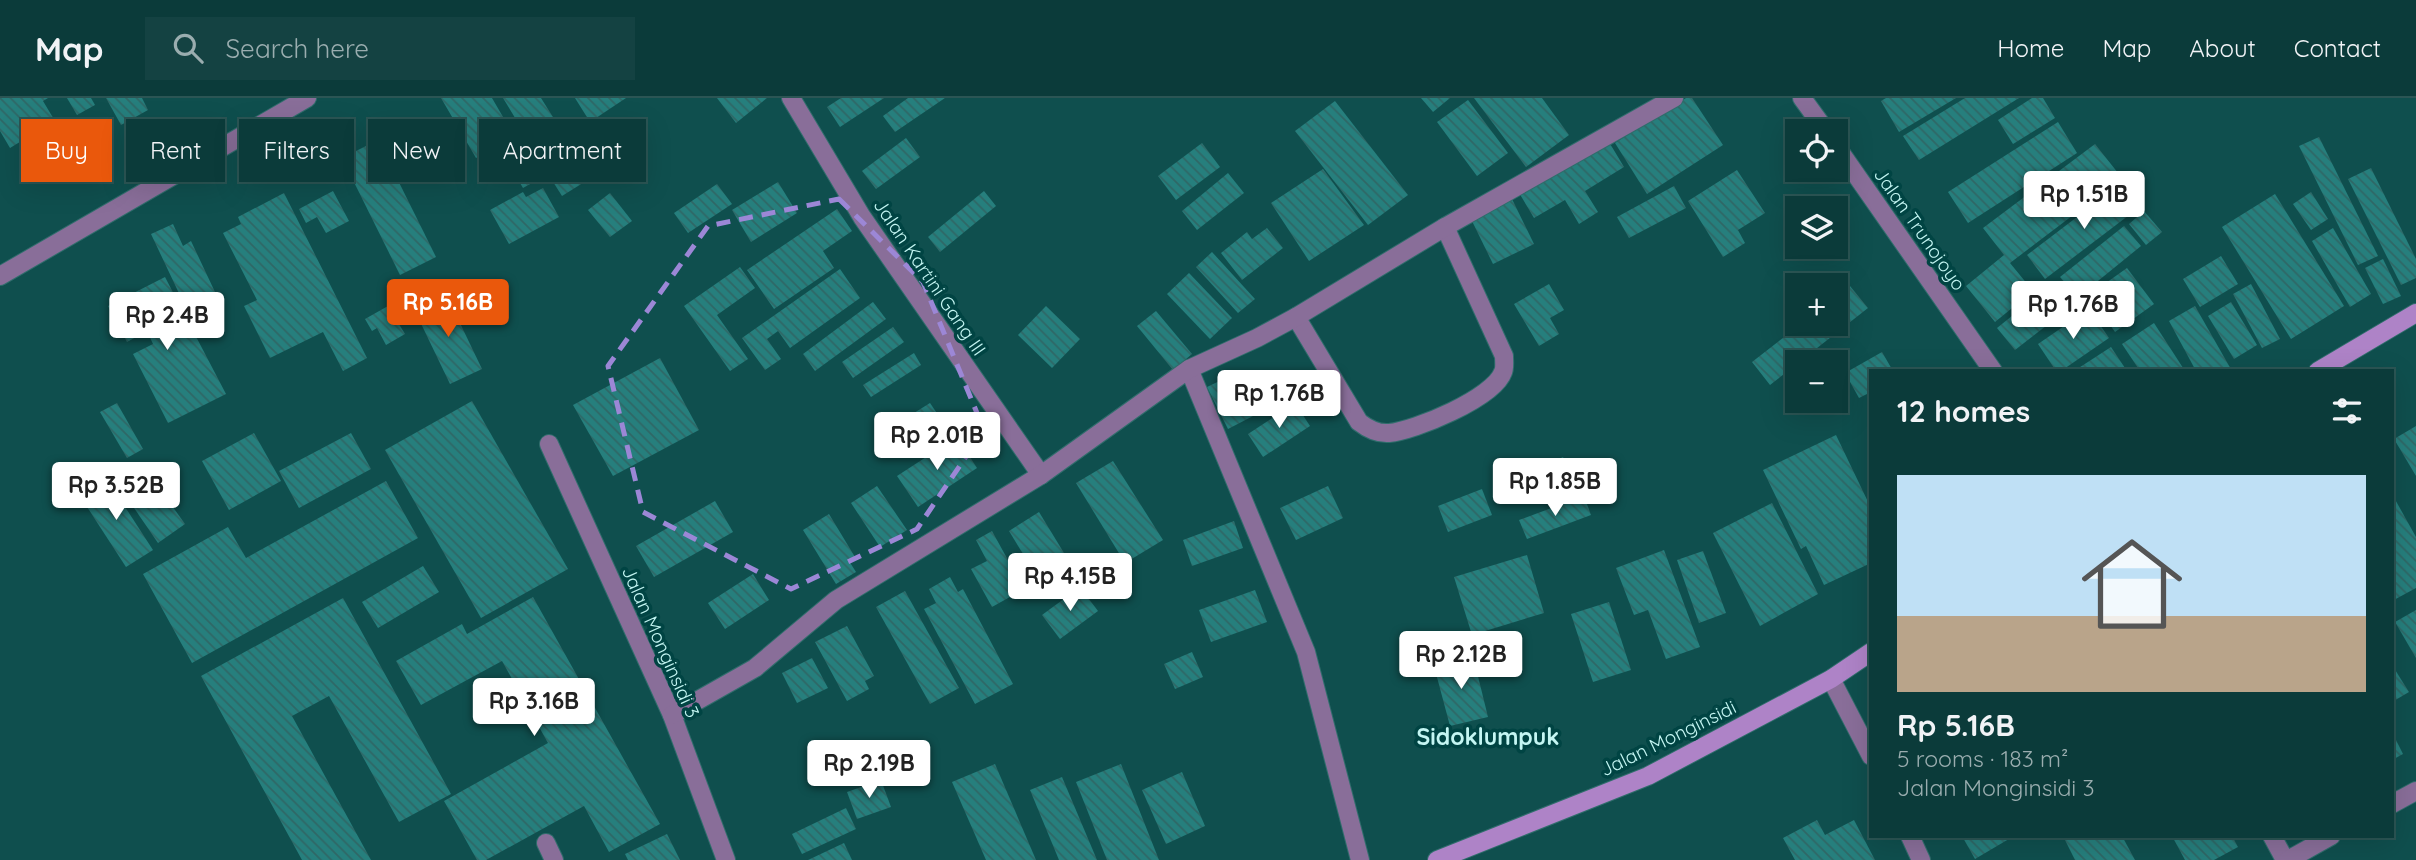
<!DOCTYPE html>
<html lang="en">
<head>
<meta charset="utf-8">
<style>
  :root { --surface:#0b3b3a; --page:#144242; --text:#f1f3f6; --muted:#9aadaf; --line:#2b5554; --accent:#ea580c }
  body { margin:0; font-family:Quicksand,sans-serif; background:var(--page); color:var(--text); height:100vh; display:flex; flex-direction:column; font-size:26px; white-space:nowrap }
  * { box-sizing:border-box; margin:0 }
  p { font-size:23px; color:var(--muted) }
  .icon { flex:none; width:38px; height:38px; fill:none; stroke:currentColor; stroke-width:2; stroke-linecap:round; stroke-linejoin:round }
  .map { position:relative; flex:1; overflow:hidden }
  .drawer { position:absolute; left:1869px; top:271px; width:525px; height:469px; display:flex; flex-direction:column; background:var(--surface); border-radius:0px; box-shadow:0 7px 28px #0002,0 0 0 2px var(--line) }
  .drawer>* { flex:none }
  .banner { position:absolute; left:21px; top:21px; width:665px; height:63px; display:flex; gap:14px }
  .controls { position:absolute; left:1785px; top:21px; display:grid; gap:14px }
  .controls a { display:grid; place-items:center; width:63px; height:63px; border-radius:0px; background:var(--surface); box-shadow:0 7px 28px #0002,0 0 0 2px var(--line); font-size:35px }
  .price { position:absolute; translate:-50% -60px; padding:0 16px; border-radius:7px; background:#fff; color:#222; font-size:23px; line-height:46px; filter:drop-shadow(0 2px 4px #0008) }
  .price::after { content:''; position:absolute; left:50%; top:42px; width:21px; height:16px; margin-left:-10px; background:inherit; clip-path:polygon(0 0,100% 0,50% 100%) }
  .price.active { background:var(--accent); color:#fff }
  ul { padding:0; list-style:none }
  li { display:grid; align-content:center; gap:14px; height:371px; padding:0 28px }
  li span { display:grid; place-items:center; height:217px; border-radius:0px; color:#555 }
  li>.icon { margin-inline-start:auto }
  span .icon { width:126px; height:126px; fill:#fffc; stroke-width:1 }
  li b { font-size:30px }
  h2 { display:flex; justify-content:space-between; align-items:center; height:84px; padding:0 28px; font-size:30px }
  .tag { padding:0 24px; border-radius:0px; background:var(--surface); box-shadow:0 7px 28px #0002,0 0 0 2px var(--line); font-size:24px; line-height:63px }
  .tag.active { background:var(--accent); color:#fff }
  header { display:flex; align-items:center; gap:42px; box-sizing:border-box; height:98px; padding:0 35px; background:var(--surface); border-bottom:2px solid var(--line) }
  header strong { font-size:33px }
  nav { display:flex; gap:38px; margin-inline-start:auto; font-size:24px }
  .search { width:490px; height:63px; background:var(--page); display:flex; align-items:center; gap:18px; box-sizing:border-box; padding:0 24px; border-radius:0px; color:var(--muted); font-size:26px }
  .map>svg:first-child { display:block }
  .building { fill:url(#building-back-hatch) }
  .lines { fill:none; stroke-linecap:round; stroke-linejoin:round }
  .lane-casing { stroke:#306d6c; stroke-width:20 }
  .street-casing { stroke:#306d6c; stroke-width:20 }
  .secondary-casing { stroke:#306d6c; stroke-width:20 }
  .lane { stroke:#896e99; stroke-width:18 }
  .street { stroke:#896e99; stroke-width:18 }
  .secondary { stroke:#ae83c7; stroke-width:18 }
  .marked { fill:none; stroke:#9c87d6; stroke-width:5; stroke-dasharray:14 9; stroke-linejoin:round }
  .labels { text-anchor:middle; stroke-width:7; stroke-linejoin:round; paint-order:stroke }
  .street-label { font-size:19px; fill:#c4f6f3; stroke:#004443 }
  .quarter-label { font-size:23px; font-weight:bold; fill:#c4f6f3; stroke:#004443 }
</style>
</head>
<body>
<header>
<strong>Map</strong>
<div class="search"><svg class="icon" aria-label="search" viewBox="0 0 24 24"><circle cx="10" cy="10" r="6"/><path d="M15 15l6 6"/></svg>Search here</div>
<nav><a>Home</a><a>Map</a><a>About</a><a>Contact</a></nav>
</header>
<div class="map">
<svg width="2416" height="762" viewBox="0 0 2416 762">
  <defs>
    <pattern id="building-back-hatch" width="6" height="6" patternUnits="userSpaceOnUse" patternTransform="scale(1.75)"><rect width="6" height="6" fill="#267f7d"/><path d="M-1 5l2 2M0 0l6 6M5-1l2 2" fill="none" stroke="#2f6766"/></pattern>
  </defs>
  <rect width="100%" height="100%" fill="#0f4f4e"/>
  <g class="building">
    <polygon points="0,0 48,0 43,3 61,33 34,49 28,39 10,50 0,33"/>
    <polygon points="67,0 91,0 95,7 77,17"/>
    <polygon points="106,0 142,0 148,12 121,27"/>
    <polygon points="441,0 492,0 539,81 523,90 498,48 476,60"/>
    <polygon points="503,0 541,0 558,27 568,21 581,43 543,66"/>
    <polygon points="575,0 626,0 590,24"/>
    <polygon points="717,0 767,0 736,25"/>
    <polygon points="841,0 884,0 840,29 827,9"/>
    <polygon points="908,0 945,0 895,34 883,18"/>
    <polygon points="1421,0 1450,0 1433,14"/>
    <polygon points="1474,0 1542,0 1569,37 1526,69"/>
    <polygon points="1686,0 1692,0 1723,47 1647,96 1615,45"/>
    <polygon points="1886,0 1956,0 1899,34 1881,3"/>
    <polygon points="1965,0 2019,0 1919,62 1903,38"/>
    <polygon points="2032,0 2043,0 2055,20 2013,46 1998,22"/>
    <polygon points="1468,2 1508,55 1477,78 1437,24"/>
    <polygon points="1335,3 1408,97 1368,127 1295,33"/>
    <polygon points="2058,24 2077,55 1968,125 1948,94"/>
    <polygon points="1606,39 1624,69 1585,93 1598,114 1579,126 1565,102 1534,120 1518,93"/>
    <polygon points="2319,39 2378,158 2358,167 2299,48"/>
    <polygon points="906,40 920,59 876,91 862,73"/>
    <polygon points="378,42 436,159 400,177 342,60"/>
    <polygon points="1202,45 1220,69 1176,102 1158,78"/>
    <polygon points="2095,46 2122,80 2010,165 2033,193 1995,224 1966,188 2004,157 1983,130"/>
    <polygon points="582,59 594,78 562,98 550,79"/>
    <polygon points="2371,70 2416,161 2416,180 2401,187 2348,81"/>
    <polygon points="1323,71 1364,127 1309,163 1271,105"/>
    <polygon points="1737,72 1765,115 1738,132 1745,145 1723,159 1688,103"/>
    <polygon points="1228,75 1244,95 1197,132 1182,113"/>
    <polygon points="778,84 797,115 751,144 732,112"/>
    <polygon points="2123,84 2141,108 2045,181 2027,157"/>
    <polygon points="717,86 732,106 688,135 674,115"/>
    <polygon points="1674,88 1686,110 1629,140 1617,119"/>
    <polygon points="543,90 559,119 509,146 490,112 523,94 526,99"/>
    <polygon points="333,93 349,123 326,135 317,119 306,125 299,111"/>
    <polygon points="984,93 996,108 940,154 928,139"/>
    <polygon points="2311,94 2328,121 2311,132 2293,106"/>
    <polygon points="284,95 367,260 343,273 323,234 270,260 244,208 257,202 223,135 241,126 238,119"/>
    <polygon points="610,95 632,123 610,139 588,112"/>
    <polygon points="2275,96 2344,208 2291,241 2222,129"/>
    <polygon points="1512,101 1534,146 1493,166 1471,121"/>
    <polygon points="837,111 852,133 823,153 834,170 774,211 747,172"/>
    <polygon points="2144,113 2162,134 2146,147 2129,126"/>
    <polygon points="173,126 183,148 191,143 223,211 193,225 151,136"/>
    <polygon points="2124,128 2141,148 2077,200 2060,179"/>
    <polygon points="1267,130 1283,150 1242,182 1221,155 1247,134 1252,141"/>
    <polygon points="2333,130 2371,196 2350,209 2312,143"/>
    <polygon points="1212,154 1255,201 1238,215 1196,169"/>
    <polygon points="2221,158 2238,186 2200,209 2183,181"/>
    <polygon points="2383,161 2401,198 2383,206 2365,170"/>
    <polygon points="740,169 755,190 717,217 748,261 730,273 684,208"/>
    <polygon points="2127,170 2154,206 2115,234 2089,197"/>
    <polygon points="840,171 860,200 790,250 778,233 767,241 781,261 765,272 742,240"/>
    <polygon points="1189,175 1232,220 1210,241 1167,196"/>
    <polygon points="165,179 179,206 165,213 177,236 191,229 226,296 168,325 133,256 153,246 147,233 127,244 108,208"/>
    <polygon points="1549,186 1564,212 1550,220 1559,236 1539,248 1514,206"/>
    <polygon points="2251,186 2280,241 2262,250 2233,196"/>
    <polygon points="1850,188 1868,210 1770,287 1752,264 1801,226 1836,226 1836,199"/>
    <polygon points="446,196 482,271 450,286 414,211"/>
    <polygon points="873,204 886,221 815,273 803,256"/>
    <polygon points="2231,204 2257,247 2234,261 2208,218"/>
    <polygon points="2028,205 2046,228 2015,252 1997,230"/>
    <polygon points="388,208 405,236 386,247 377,230 372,233 365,221"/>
    <polygon points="1046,208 1080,241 1052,270 1018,237"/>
    <polygon points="2195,208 2232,273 2196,273 2169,223"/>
    <polygon points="2089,211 2109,240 2061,273 2056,273 2038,246"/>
    <polygon points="1156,213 1192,256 1173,272 1137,228"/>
    <polygon points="2154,225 2185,273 2140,273 2122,246"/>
    <polygon points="893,229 904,244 853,280 842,264"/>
    <polygon points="2111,249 2127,273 2074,273"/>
    <polygon points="1882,254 1893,273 1871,273 1871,294 1859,300 1845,275"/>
    <polygon points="914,255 921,267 871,299 863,287"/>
    <polygon points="660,260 699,332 613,378 573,307"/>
    <polygon points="1236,275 1257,316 1228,331 1207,289"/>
    <polygon points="472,303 568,471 481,520 385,352"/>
    <polygon points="117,305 143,351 127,360 100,314"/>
    <polygon points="930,305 949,333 909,359 890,330"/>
    <polygon points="1295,305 1310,328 1263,359 1248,336"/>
    <polygon points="2416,328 2416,378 2394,341"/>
    <polygon points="254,335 281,383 229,412 202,363"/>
    <polygon points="351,335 371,371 299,410 279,373"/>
    <polygon points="1836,337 1871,410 1871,465 1824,487 1806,448 1801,451 1763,372"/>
    <polygon points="957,339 977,370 918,409 897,378"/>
    <polygon points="1563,359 1574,382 1531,401 1521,379"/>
    <polygon points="1113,363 1163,442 1125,465 1076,385"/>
    <polygon points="145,370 185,426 158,445 119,388"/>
    <polygon points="105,378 153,452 126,469 78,395"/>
    <polygon points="386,383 418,440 192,565 143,476 228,429 246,460"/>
    <polygon points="877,388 907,432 880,449 851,405"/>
    <polygon points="1328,388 1343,420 1296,442 1280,410"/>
    <polygon points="1482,391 1492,417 1448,434 1438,408"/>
    <polygon points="2392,396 2416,439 2416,490 2392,503"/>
    <polygon points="1584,398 1591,417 1527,441 1519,422"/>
    <polygon points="715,403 733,434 654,479 636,448"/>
    <polygon points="1772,405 1818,496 1760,528 1713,435"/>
    <polygon points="1039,414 1078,478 1048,497 1009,433"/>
    <polygon points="829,416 855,459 849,463 856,474 836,486 803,432"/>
    <polygon points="1234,423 1243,450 1192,468 1183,442"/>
    <polygon points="992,433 1024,491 992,509 971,471 987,463 976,442"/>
    <polygon points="1664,452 1700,549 1666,561 1648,512 1634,517 1616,470"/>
    <polygon points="1703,453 1726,515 1699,525 1677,462"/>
    <polygon points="1527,457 1544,515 1472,537 1454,479"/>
    <polygon points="423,468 439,494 378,530 362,504"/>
    <polygon points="753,476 769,502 725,531 708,505"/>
    <polygon points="950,479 958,494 963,491 1013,586 975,606 924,511 936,505 929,491"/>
    <polygon points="1080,489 1098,513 1060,541 1042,517"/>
    <polygon points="1255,492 1267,524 1211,544 1199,512"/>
    <polygon points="905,493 959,590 930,606 876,509"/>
    <polygon points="533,499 660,726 609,754 584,708 486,762 477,762 444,703 548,645 502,563 421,607 396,563 462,526 467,536"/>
    <polygon points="343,500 451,696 399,724 329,598 292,618 371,762 302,762 201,578"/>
    <polygon points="1609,504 1631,572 1593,584 1571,516"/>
    <polygon points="2416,512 2416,560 2395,524"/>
    <polygon points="847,528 874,578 865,583 869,591 847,603 815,544"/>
    <polygon points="1192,554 1203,579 1175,591 1164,566"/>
    <polygon points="1473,558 1488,619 1450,628 1434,568"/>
    <polygon points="812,560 828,590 797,605 782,575"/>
    <polygon points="2392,567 2409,594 2392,604"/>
    <polygon points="2392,634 2403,656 2392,662"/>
    <polygon points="995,666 1036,762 986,762 952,684"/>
    <polygon points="1121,666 1159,762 1107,762 1076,684"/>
    <polygon points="1182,674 1205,728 1166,746 1142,692"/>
    <polygon points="1062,679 1097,762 1059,762 1030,692"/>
    <polygon points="881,682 891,709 857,721 847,694"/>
    <polygon points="846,710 856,731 802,756 792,736"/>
    <polygon points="1817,722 1825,737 1854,722 1875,762 1795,762 1783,740"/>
    <polygon points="667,736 680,762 628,762 625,756"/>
    <polygon points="1962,738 2014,738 1975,761"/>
    <polygon points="2063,738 2122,738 2135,762 2075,762"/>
    <polygon points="2172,738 2232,738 2238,749 2214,762 2185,762"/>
    <polygon points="844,745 852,762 808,762"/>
  </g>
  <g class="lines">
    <defs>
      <g id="lane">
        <polyline points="1831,581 1871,658"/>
        <polyline points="1910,738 1921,762"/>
        <polyline points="546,745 554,762"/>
      </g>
      <g id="street">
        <polyline points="791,0 862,119 1041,377"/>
        <polyline points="1802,0 1826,33"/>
        <polyline points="1836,48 1993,273"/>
        <polyline points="0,178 307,0"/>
        <path d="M1296 219 1359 324C1368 331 1377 336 1389 335 1414 333 1494 300 1503 274 1505 270 1504 263 1504 258L1445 129"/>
        <polyline points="1189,271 1306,554 1360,762"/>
        <polyline points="549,346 672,617 726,762"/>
        <polyline points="672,617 755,570 836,502 1041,377 1189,271 1257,240 1296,219 1445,129 1674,0"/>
        <polyline points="2392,706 2416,693"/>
        <polyline points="2272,738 2285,762"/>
        <polyline points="2288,762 2331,738"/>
      </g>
      <g id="secondary">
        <polyline points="2318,273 2416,215"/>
        <polyline points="1437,762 1648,678 1831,581 1871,554"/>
      </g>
    </defs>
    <use href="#lane" class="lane-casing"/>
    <use href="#street" class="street-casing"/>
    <use href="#secondary" class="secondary-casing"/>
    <use href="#lane" class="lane"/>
    <use href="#street" class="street"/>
    <use href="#secondary" class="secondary"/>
  </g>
  <path class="marked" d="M839 101 923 184 984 332 917 431 791 491 643 414 608 268 708 128Z"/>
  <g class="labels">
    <g class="street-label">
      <text transform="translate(1920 131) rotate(55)" y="7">Jalan Trunojoyo</text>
      <text transform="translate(930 179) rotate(56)" y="7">Jalan Kartini Gang III</text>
      <text transform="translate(661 544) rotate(66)" y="7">Jalan Monginsidi 3</text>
      <text transform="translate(1668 640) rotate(-26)" y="7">Jalan Monginsidi</text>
    </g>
    <g class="quarter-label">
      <text x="1488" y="647">Sidoklumpuk</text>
    </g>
  </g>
</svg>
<div class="controls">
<a><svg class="icon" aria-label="locate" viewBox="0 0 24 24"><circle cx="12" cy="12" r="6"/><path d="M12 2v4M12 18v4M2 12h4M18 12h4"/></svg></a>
<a><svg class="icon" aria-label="layers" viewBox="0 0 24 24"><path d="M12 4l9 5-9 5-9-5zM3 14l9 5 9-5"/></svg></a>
<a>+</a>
<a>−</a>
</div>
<b class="price" style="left:2084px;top:133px">Rp 1.51B</b>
<b class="price active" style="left:448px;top:241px">Rp 5.16B</b>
<b class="price" style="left:2073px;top:243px">Rp 1.76B</b>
<b class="price" style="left:167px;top:254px">Rp 2.4B</b>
<b class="price" style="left:1279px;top:332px">Rp 1.76B</b>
<b class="price" style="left:937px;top:374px">Rp 2.01B</b>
<b class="price" style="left:1555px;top:420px">Rp 1.85B</b>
<b class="price" style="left:116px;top:424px">Rp 3.52B</b>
<b class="price" style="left:1070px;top:515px">Rp 4.15B</b>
<b class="price" style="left:1461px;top:593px">Rp 2.12B</b>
<b class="price" style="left:534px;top:640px">Rp 3.16B</b>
<b class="price" style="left:869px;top:702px">Rp 2.19B</b>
<div class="banner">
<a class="tag active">Buy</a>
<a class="tag">Rent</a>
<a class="tag">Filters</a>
<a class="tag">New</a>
<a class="tag">Apartment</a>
</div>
<section class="drawer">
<h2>12 homes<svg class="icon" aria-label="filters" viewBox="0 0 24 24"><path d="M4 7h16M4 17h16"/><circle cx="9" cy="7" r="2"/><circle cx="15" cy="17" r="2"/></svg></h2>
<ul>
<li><span style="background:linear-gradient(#bfe0f5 65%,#b9a48a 0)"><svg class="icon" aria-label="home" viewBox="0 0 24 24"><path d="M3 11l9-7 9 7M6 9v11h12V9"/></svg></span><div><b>Rp 5.16B</b><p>5 rooms · 183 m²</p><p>Jalan Monginsidi 3</p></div></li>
</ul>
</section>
</div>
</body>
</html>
